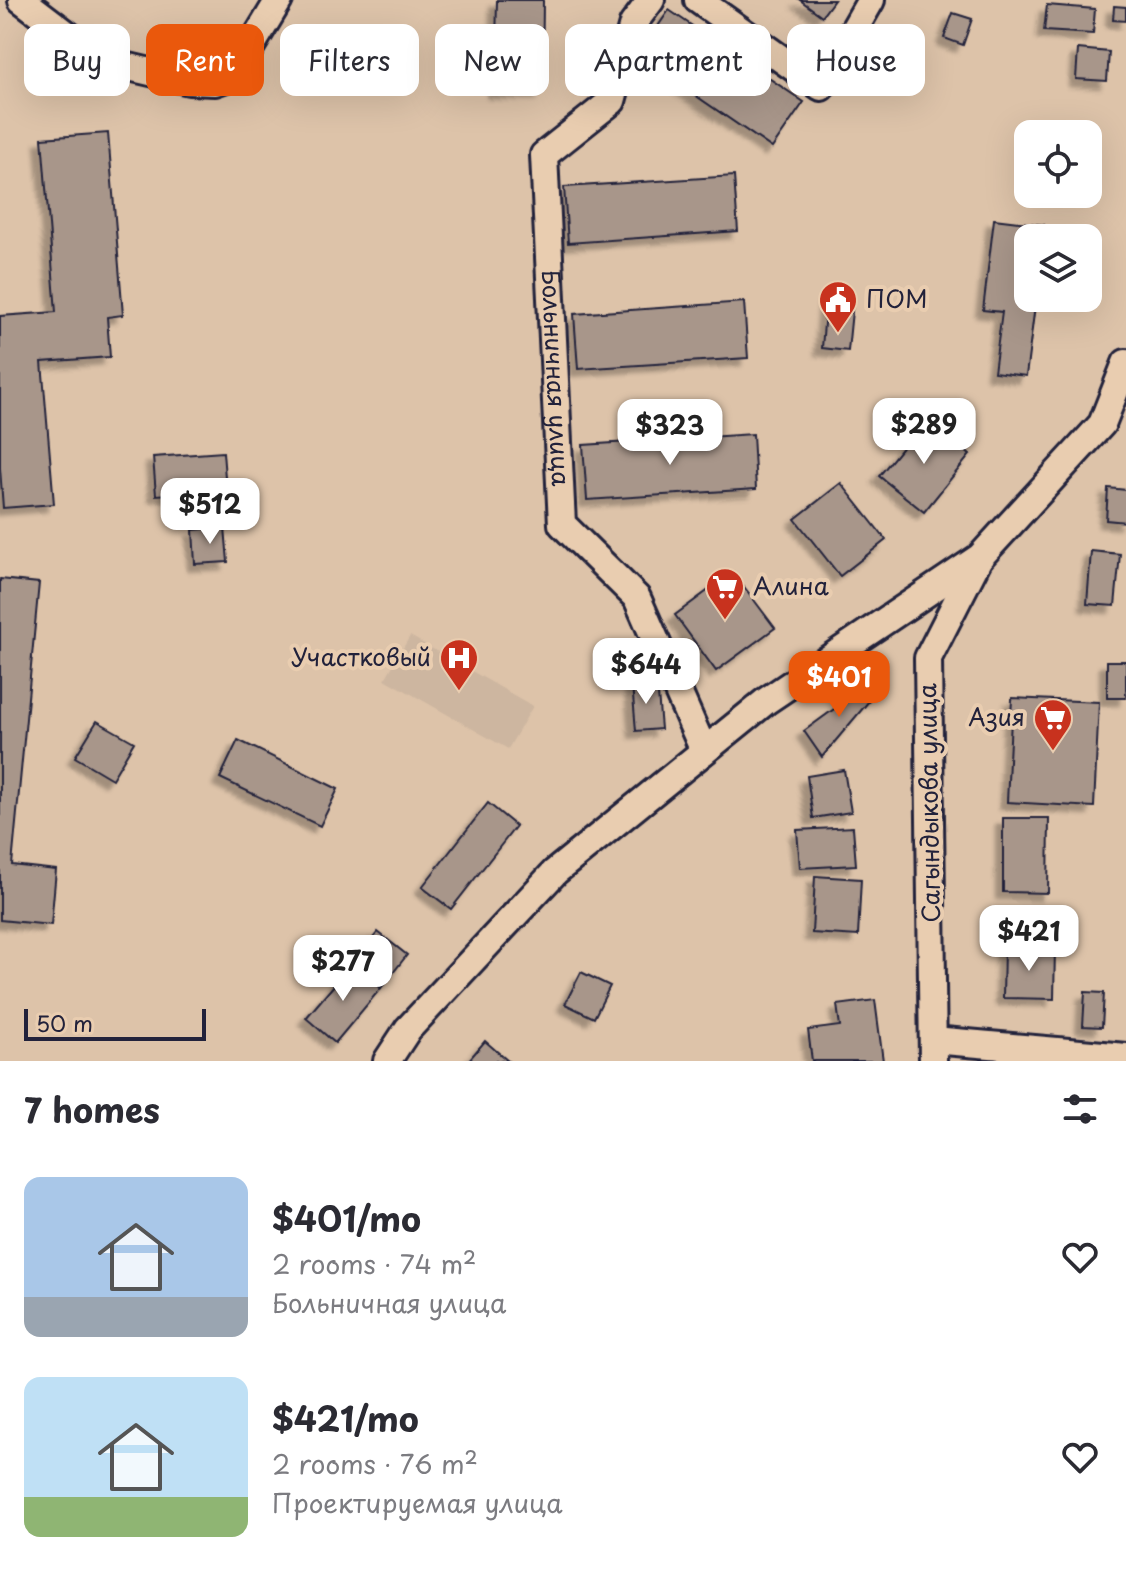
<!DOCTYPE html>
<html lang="en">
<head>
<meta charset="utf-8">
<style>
  :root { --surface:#fff; --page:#f7f7f7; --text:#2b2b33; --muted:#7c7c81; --accent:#ea580c }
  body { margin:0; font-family:"Playpen Sans",sans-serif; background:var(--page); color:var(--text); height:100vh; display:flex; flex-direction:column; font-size:30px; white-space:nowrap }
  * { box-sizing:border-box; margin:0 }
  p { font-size:26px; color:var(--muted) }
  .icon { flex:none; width:44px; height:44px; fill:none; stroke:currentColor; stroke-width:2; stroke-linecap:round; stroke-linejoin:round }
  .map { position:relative; height:1061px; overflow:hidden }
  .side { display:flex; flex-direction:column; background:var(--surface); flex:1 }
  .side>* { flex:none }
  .guide { position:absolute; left:24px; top:24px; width:1078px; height:72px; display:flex; gap:16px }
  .fabs { position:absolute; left:1014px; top:120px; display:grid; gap:16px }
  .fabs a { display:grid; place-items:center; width:88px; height:88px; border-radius:16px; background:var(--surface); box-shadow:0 8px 32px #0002; font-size:40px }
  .scale { position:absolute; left:24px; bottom:20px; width:182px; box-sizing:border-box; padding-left:8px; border:4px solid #22223b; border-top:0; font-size:22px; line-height:28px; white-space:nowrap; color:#22223b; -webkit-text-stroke:6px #e9cdb0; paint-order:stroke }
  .price { position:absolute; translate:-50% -68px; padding:0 18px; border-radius:16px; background:#fff; color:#222; font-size:26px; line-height:52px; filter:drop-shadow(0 2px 4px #0008) }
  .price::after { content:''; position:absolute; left:50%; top:48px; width:24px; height:18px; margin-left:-12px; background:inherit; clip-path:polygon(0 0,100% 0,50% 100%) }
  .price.selected { background:var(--accent); color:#fff }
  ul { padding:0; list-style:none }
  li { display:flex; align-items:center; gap:24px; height:200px; padding:0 24px }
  li span { display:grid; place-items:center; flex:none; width:224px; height:160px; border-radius:16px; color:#555 }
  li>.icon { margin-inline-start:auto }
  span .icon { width:96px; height:96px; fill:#fffc; stroke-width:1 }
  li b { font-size:34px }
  h2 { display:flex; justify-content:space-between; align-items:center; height:96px; padding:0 24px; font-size:34px }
  .pill { padding:0 28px; border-radius:16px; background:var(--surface); box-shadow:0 8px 32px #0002; font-size:28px; line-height:72px }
  .pill.selected { background:var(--accent); color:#fff }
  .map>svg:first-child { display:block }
  .built { fill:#cdb6a0 }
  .building { fill:#a8968a; stroke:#22223b; stroke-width:2; filter:url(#shadow) }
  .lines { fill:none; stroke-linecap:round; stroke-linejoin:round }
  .minor-casing { stroke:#22223b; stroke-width:32 }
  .minor { stroke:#e9cdb0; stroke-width:26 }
  .labels { text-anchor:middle; stroke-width:8; stroke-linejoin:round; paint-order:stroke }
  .poi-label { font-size:24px; fill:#22223b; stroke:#e9cdb0; text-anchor:start }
  .street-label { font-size:24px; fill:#22223b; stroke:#e9cdb0 }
</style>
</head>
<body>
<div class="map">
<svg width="1126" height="1061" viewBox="0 0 1126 1061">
  <defs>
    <filter id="shadow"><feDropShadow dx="-7" dy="7" stdDeviation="2" flood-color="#0004"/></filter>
  </defs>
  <rect width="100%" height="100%" fill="#ddc3a9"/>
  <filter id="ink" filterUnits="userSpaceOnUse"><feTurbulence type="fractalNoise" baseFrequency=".0125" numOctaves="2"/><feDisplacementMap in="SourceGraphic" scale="16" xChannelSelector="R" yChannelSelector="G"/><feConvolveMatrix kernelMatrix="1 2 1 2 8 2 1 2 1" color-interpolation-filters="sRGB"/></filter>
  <g filter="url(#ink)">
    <polygon class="built" points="410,636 533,706 508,749 385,679"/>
    <g class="building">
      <polygon points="497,0 543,0 542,92 495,91"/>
      <polygon points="800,0 834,0 822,16"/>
      <polygon points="1047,5 1095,9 1093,34 1044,31"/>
      <polygon points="1114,6 1126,7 1126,21 1113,20"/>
      <polygon points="669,10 804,102 772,148 638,56"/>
      <polygon points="953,13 972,19 963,45 944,38"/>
      <polygon points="1078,49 1109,52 1107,81 1076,79"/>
      <polygon points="1045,120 1091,121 1090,153 1088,153 1088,134 1044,134"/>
      <polygon points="108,133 123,315 107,317 110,357 42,362 54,504 3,508 0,468 0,316 56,312 42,138"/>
      <polygon points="734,176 738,231 568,243 564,187"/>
      <polygon points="994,219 1044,225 1043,238 1028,238 1028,298 1036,298 1026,376 994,372 1002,312 983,310"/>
      <polygon points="826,298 853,301 848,351 822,348"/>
      <polygon points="744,302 748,358 578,369 574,314"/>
      <polygon points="925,419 970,455 924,512 879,476"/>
      <polygon points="753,434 756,489 587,500 583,445"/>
      <polygon points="223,452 226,490 156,495 153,457"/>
      <polygon points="841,483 886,540 840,576 795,519"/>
      <polygon points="1108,488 1126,490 1126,522 1106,520"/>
      <polygon points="225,527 228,562 195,564 193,530"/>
      <polygon points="1091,551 1120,554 1115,606 1087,604"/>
      <polygon points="733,572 775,628 716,671 675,615"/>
      <polygon points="0,579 39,583 12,865 56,870 51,925 0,920"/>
      <rect x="1107" y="661" width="19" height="37"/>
      <polygon points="874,680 880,688 822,757 804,731"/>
      <polygon points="657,682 661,729 636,731 632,684"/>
      <polygon points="1012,698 1099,702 1094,807 1007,802"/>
      <polygon points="97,721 134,742 112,779 75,757"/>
      <polygon points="238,740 338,789 320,826 220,778"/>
      <polygon points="844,770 851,812 813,818 807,776"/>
      <polygon points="488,803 516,826 451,909 422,887"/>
      <polygon points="1003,818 1049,818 1048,893 1003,892"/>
      <polygon points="853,827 856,865 800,868 797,830"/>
      <polygon points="815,876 861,879 858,936 812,933"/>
      <polygon points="378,932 407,955 381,988 352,964"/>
      <polygon points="1004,946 1055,948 1054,999 1003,998"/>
      <polygon points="352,964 381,988 335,1043 306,1018"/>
      <polygon points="581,972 610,986 594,1018 565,1004"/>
      <polygon points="1085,992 1104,993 1102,1027 1083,1026"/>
      <polygon points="875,1000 883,1061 812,1061 808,1030 840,1026 837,1005"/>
      <polygon points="485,1041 508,1061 468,1061"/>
    </g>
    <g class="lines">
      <defs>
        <g id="minor">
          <polyline points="22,0 72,38 112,63 189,81 215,82 229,77 241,63 279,0"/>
          <path id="s1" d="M651 0 633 24 612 101 544 155 562 524 637 598 704 751"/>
          <polyline points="698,0 821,87 871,0"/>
          <polyline points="933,1040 1126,1057"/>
          <polyline points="387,1061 408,1029 555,872 766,701 980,557 1102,424 1126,363"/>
          <polyline points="933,1061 928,658 978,560"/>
        </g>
      </defs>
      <use href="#minor" class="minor-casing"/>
      <use href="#minor" class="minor"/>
    </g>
  </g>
  <defs>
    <symbol id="civic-pin" viewBox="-11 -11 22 30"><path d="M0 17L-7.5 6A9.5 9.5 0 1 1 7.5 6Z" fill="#c8321e" stroke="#e9cdb0"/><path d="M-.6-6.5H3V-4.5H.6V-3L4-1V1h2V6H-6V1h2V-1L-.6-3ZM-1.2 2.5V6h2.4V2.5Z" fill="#fff"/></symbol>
    <symbol id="supermarket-pin" viewBox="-11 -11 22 30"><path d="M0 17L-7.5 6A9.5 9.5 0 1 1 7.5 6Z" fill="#c8321e" stroke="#e9cdb0"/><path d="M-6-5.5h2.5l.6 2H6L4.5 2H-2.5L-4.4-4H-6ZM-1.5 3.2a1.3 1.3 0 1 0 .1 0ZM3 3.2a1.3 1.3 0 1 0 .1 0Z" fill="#fff"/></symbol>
    <symbol id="hospital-pin" viewBox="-11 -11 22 30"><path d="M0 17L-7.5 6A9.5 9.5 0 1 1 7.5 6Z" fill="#c8321e" stroke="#e9cdb0"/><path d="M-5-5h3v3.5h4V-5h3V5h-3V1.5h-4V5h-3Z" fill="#fff"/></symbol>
  </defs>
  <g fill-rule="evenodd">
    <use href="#civic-pin" x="816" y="278" width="44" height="60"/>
    <use href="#supermarket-pin" x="703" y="565" width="44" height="60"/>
    <use href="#hospital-pin" x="437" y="636" width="44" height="60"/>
    <use href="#supermarket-pin" x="1031" y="696" width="44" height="60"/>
  </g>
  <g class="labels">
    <g class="poi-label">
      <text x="866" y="308">ПОМ</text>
      <text x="753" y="595">Алина</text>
      <text x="431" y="666" text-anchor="end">Участковый</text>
      <text x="1025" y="726" text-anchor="end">Азия</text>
    </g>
    <g class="street-label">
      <text dy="8" stroke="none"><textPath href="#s1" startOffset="420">Больничная улица</textPath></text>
      <text transform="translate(930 803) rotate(-91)" y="8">Сагындыкова улица</text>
    </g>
  </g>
</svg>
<div class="fabs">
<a><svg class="icon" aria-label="locate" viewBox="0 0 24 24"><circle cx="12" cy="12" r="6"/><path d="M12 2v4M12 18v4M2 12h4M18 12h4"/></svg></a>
<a><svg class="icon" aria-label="layers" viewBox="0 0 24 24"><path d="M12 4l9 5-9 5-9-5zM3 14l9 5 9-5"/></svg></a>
</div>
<div class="scale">50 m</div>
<b class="price" style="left:924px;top:466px">$289</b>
<b class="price" style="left:670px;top:467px">$323</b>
<b class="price" style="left:210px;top:546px">$512</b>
<b class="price" style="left:646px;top:706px">$644</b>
<b class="price selected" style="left:839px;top:719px">$401</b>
<b class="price" style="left:1029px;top:973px">$421</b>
<b class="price" style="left:343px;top:1003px">$277</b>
<div class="guide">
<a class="pill">Buy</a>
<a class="pill selected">Rent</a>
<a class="pill">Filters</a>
<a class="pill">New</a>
<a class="pill">Apartment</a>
<a class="pill">House</a>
</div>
</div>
<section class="side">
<h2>7 homes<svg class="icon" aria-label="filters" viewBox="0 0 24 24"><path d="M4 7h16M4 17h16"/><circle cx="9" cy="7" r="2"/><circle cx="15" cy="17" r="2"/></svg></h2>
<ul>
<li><span style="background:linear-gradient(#a9c7e8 75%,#9aa5b1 0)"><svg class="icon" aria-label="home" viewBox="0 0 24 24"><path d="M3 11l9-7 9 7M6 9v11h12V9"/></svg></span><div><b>$401/mo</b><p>2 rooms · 74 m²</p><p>Больничная улица</p></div><svg class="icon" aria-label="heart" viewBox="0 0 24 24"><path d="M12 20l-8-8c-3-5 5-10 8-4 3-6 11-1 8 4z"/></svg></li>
<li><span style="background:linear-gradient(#bfe0f5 75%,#8fb573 0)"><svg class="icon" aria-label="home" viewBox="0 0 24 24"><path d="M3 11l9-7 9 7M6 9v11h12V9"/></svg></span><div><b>$421/mo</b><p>2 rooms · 76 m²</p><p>Проектируемая улица</p></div><svg class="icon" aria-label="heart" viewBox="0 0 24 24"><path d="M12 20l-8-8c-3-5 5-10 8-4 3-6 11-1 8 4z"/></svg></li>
</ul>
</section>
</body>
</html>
